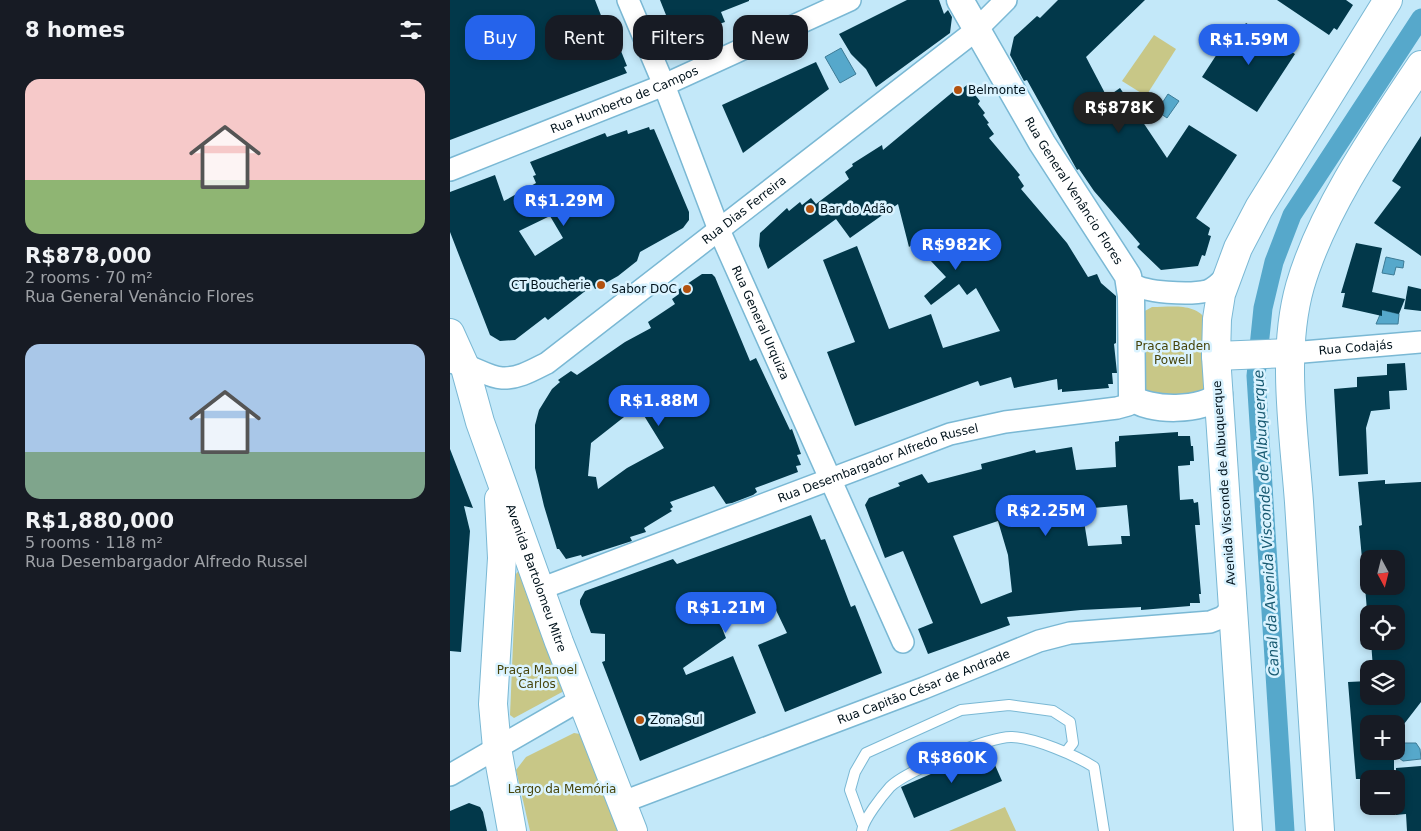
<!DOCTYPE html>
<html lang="en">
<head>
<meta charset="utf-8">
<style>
  :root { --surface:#171b24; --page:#20242c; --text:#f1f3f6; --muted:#9ea1a6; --accent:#2563eb }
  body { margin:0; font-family:"DejaVu Sans",sans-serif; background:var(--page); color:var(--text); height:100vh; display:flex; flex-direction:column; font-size:19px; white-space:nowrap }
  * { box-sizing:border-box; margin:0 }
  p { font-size:16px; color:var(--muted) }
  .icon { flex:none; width:28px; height:28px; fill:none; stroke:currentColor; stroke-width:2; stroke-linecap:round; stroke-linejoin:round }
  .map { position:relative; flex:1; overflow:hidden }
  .side { display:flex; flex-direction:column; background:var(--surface); width:450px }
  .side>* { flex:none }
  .banner { position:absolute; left:15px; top:15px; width:475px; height:45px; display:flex; gap:10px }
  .needle { width:32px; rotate:173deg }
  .controls { position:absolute; left:910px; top:550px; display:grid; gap:10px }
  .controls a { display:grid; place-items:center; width:45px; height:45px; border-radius:10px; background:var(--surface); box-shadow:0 2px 8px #0003; font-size:25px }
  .price { position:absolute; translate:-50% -42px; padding:0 11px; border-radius:18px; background:var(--accent); color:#fff; font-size:16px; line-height:32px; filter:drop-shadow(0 1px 2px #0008) }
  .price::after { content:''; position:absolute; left:50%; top:30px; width:15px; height:11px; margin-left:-8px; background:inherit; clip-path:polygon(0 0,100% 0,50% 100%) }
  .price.current { background:#222; color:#fff }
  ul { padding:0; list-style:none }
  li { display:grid; align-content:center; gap:10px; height:265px; padding:0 25px }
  li span { display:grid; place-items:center; height:155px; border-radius:15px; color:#555 }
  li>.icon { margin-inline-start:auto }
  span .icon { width:90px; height:90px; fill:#fffc; stroke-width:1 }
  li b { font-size:21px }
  h2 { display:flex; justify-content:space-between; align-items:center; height:60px; padding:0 25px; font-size:21px }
  .pill { padding:0 18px; border-radius:15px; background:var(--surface); box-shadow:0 2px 8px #0003; font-size:18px; line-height:45px }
  .pill.current { background:var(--accent); color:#fff }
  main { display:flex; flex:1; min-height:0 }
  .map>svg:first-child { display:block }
  .green { fill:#c8c787 }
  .water { fill:#56a8cb; stroke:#3c7b96 }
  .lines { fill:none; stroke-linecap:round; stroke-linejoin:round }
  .canal { stroke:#56a8cb; stroke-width:19 }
  .building { fill:#02384a; fill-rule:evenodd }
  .service-casing { stroke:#7ab8d4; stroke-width:12 }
  .minor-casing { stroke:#7ab8d4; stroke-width:24 }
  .tertiary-casing { stroke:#7ab8d4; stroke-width:29 }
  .secondary-casing { stroke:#7ab8d4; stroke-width:30 }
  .service { stroke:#fff; stroke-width:10 }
  .minor { stroke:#fff; stroke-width:21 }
  .tertiary { stroke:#fff; stroke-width:26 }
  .secondary { stroke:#fff; stroke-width:28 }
  .poi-dot { fill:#b2510f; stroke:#daf3ff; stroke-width:2 }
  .labels { text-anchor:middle; stroke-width:5; stroke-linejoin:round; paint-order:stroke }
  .poi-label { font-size:12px; fill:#00121b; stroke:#daf3ff; text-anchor:start }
  .street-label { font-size:12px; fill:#00121b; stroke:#daf3ff }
  .park-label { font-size:12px; fill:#47450c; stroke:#daf3ff }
  .water-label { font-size:14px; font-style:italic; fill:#175971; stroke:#daf3ff }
</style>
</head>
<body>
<main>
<section class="side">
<h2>8 homes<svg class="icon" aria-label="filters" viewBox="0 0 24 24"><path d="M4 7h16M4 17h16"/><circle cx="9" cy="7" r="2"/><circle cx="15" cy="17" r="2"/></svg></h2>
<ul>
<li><span style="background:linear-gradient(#f6c9c9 65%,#8fb573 0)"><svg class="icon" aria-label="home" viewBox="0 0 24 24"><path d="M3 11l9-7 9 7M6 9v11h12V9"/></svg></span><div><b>R$878,000</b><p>2 rooms · 70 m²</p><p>Rua General Venâncio Flores</p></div></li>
<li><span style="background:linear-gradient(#a9c7e8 70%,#7fa58c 0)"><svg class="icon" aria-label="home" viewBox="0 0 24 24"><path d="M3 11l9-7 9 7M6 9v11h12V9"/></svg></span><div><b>R$1,880,000</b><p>5 rooms · 118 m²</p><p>Rua Desembargador Alfredo Russel</p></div></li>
</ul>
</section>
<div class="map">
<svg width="971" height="831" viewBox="0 0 971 831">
  <rect width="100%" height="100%" fill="#c3e8f9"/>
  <g class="green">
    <polygon points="704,35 726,49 696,96 672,81"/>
    <path d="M702 307C721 307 746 302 757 321L758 385C745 405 713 395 692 393L693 312Z"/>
    <polygon points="70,569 114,691 64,718 60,715 66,574"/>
    <polygon points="124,733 136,735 168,831 80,831 66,770 76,757"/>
    <polygon points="555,807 566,831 499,831"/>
  </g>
  <g class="water">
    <polygon points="391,48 406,74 390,83 375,57"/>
    <polygon points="718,94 729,101 717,118 707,111"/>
    <polygon points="936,257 954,261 953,268 946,267 944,275 932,273"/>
    <polygon points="932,310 949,314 948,324 926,324"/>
    <polygon points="953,743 966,743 970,749 971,759 953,761 949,758 949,748"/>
  </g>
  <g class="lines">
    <polyline class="canal" points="835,831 806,376 813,308 824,262 842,215 971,18"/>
  </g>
  <g class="building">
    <polygon points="0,0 145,0 152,18 157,16 177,66 174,67 177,73 0,140"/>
    <polygon points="210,0 299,0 299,1 271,12 275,22 269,24 271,28 229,46 227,41 222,43 211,17 216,15"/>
    <polygon points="457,0 489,0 494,14 498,10 502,17 500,33 426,87 416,69 401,54 389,34"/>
    <polygon points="608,0 695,0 636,57 657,97 670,88 717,158 739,125 787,155 746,218 760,228 758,235 761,236 755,256 752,255 748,266 711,270 687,247 690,244 644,191 629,169 627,170 577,80 574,81 560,55 564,37 587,16 590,18"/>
    <polygon points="827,0 896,0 903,5 887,30 884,28 879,35"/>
    <polygon points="796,23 845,54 807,112 752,77 782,31 788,35"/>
    <polygon points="366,62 379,89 293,153 272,105"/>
    <polygon points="517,85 530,101 528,104 535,113 533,115 539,123 537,124 544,134 539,138 570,175 568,177 574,186 571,189 617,243 638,277 647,274 651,283 666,296 666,343 664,344 667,373 662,373 663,384 658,384 659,388 612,392 612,389 608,390 607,379 564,388 561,377 530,386 528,381 405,426 377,352 405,342 373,260 407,246 439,329 481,314 493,348 550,331 526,288 517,295 509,284 481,305 474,296 496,277 464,243 459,247 448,204 400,238 386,219 318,269 309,246 310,233 337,208 339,211 350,202 352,205 361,198 366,204 399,179 395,172 403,166 402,164 432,145 433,150 510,86 512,89"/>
    <path d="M199 127 200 130 204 129 210 143 239 212V220L233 228 190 252 187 261 168 276 145 289 143 285 98 320 95 317 65 340 50 341 40 335 0 232V192L45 175 54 201 86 183 83 176 86 175 80 162 155 133 157 137 177 130 178 134ZM100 216 113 238 85 256 69 231Z"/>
    <polygon points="971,136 971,256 924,223 951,187 942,181"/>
    <polygon points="906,243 932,248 922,292 955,299 949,314 932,310 932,316 892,307 895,293 891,293"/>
    <path d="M252 274H262L265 277 300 361 306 358 340 430 342 429 351 454 347 455 351 465 346 466 348 472 305 488 307 492 303 495 282 503 276 504 264 486 220 502 223 507 220 509 222 511 194 528 196 532 180 537 182 541 132 557 131 555 116 559 109 549H107L94 506 85 468V425L89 410 102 389 110 382 108 380 121 371 127 375 175 342 201 328 198 322 225 304 222 299 229 294 228 290ZM188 406 214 448 177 468 148 489 146 477 138 476 141 443Z"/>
    <polygon points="958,286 971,289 971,311 954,309"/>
    <polygon points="955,363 957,390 939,391 940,409 921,411 916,428 918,474 889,476 884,389 907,387 907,377 937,375 937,364"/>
    <path d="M728 432V436H740L741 446H743L744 461H740V465L728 466 730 500 743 499 744 503 748 502 750 525H745L751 594H749L750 603H740V606L691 610V607L631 610 557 617 560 625 478 654 468 629 483 623 453 551 435 558 415 505 419 498 450 486 448 483 472 474 478 483 532 469 531 464 585 450 586 453 622 447 626 470 666 467 665 442 669 441V436ZM677 505 680 536H671L672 544 638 546 632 509ZM548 521 558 555 562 592 531 604 503 536Z"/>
    <polygon points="0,449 23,508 14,506 20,531 11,652 0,651"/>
    <polygon points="935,480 935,484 971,482 971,702 954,724 919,724 919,751 944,751 944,779 906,779 898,682 919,681 919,696 946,696 946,668 923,669 921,641 946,641 946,609 917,611 915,586 946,586 946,559 912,559 909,526 912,525 908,482"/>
    <polygon points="361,515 371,540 375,539 401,607 405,605 432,673 335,712 308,645 337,633 324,606 299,623 286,593 262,603 276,638 233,668 236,675 283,656 306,713 190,761 152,662 155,661 155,634 141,633 130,604 130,600 135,591 223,559 227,564"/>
    <polygon points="538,749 552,781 464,818 451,787"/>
    <polygon points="971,766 971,831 957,831 956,814 946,815 946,768"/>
    <polygon points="19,803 30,807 33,812 37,831 0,831 0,811"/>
  </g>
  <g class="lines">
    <defs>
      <g id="service">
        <polyline points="412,823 400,790 405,772 416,753 511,710 559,705 603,711 620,722 623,743 616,752"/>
        <path d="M412 831C413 820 432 796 440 787 456 771 540 736 562 737 585 738 625 755 644 767L654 831"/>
      </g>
      <g id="minor">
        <path id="s1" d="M178 0 214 85 269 230 453 642"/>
        <path id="s2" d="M0 170 214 85 400 0"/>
        <path d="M681 283C694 293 740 295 757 291 765 288 770 283 775 277"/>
        <path id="s3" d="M841 353 971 342"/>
        <path id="s4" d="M4 363C21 364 36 377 52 378 68 379 83 370 97 363L525 31 556 0"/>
        <path id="s5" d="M90 589 500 434 555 422 667 408 678 405 682 397"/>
        <polyline points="0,775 132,699"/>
        <path id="s6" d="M173 802 474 688 589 641 620 633 760 622 773 617 782 608"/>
      </g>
      <g id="tertiary">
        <path id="s7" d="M510 0 592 143 678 276 681 296 682 397C696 412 757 412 769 394"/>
      </g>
      <g id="secondary">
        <path id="s8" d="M0 333 14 364 30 422 109 642 183 831"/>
        <polyline points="766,356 841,353"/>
        <polyline points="49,499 52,558 43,704 47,748 62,831"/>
        <polyline points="798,831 766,356 767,319 771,294 788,248 809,208 938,0"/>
        <path d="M870 831C863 721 856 612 849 502 844 434 831 353 850 286 872 210 927 131 971 65"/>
      </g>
    </defs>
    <use href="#service" class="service-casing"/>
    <use href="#minor" class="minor-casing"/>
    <use href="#tertiary" class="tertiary-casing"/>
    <use href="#secondary" class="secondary-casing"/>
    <use href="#service" class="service"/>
    <use href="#minor" class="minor"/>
    <use href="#tertiary" class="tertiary"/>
    <use href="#secondary" class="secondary"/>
  </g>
  <g class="poi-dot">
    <circle cx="508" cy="90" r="5"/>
    <circle cx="360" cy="209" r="5"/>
    <circle cx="151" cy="285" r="5"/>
    <circle cx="237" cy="289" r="5"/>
    <circle cx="190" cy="720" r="5"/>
  </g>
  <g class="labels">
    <g class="poi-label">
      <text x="518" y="94">Belmonte</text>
      <text x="370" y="213">Bar do Adão</text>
      <text x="141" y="289" text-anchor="end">CT Boucherie</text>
      <text x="227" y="293" text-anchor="end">Sabor DOC</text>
      <text x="200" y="724">Zona Sul</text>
    </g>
    <g class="street-label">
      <text dy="4" stroke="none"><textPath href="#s2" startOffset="188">Rua Humberto de Campos</textPath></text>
      <text dy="4" stroke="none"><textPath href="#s7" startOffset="222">Rua General Venâncio Flores</textPath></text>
      <text dy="4" stroke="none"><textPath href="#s4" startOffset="348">Rua Dias Ferreira</textPath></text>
      <text dy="4" stroke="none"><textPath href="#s1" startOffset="349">Rua General Urquiza</textPath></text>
      <text dy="4" stroke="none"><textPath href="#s3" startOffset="65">Rua Codajás</textPath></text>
      <text dy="4" stroke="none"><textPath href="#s5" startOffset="361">Rua Desembargador Alfredo Russel</textPath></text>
      <text transform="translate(774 483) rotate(-94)" y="4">Avenida Visconde de Albuquerque</text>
      <text dy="4" stroke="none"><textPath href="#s8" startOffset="260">Avenida Bartolomeu Mitre</textPath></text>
      <text dy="4" stroke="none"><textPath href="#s6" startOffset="322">Rua Capitão César de Andrade</textPath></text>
    </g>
    <g class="park-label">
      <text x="723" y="350">Praça Baden<tspan x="723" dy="14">Powell</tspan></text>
      <text x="87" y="674">Praça Manoel<tspan x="87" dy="14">Carlos</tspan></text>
      <text x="112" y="793">Largo da Memória</text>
    </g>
    <g class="water-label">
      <text transform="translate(816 523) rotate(-93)" y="5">Canal da Avenida Visconde de Albuquerque</text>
    </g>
  </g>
</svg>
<div class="controls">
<a><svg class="needle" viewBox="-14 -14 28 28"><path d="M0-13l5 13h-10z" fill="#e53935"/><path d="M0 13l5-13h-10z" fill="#9ea1a6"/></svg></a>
<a><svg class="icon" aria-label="locate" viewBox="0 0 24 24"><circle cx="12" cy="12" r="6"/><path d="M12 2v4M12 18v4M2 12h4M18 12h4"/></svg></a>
<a><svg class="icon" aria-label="layers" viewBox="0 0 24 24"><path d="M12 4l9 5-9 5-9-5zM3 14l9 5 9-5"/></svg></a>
<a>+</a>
<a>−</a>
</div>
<b class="price" style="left:799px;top:66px">R$1.59M</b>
<b class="price current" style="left:669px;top:134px">R$878K</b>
<b class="price" style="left:114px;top:227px">R$1.29M</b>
<b class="price" style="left:506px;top:271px">R$982K</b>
<b class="price" style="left:209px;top:427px">R$1.88M</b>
<b class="price" style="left:596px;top:537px">R$2.25M</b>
<b class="price" style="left:276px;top:634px">R$1.21M</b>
<b class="price" style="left:502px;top:784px">R$860K</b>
<div class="banner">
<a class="pill current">Buy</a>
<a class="pill">Rent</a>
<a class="pill">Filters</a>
<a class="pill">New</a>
</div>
</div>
</main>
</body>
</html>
